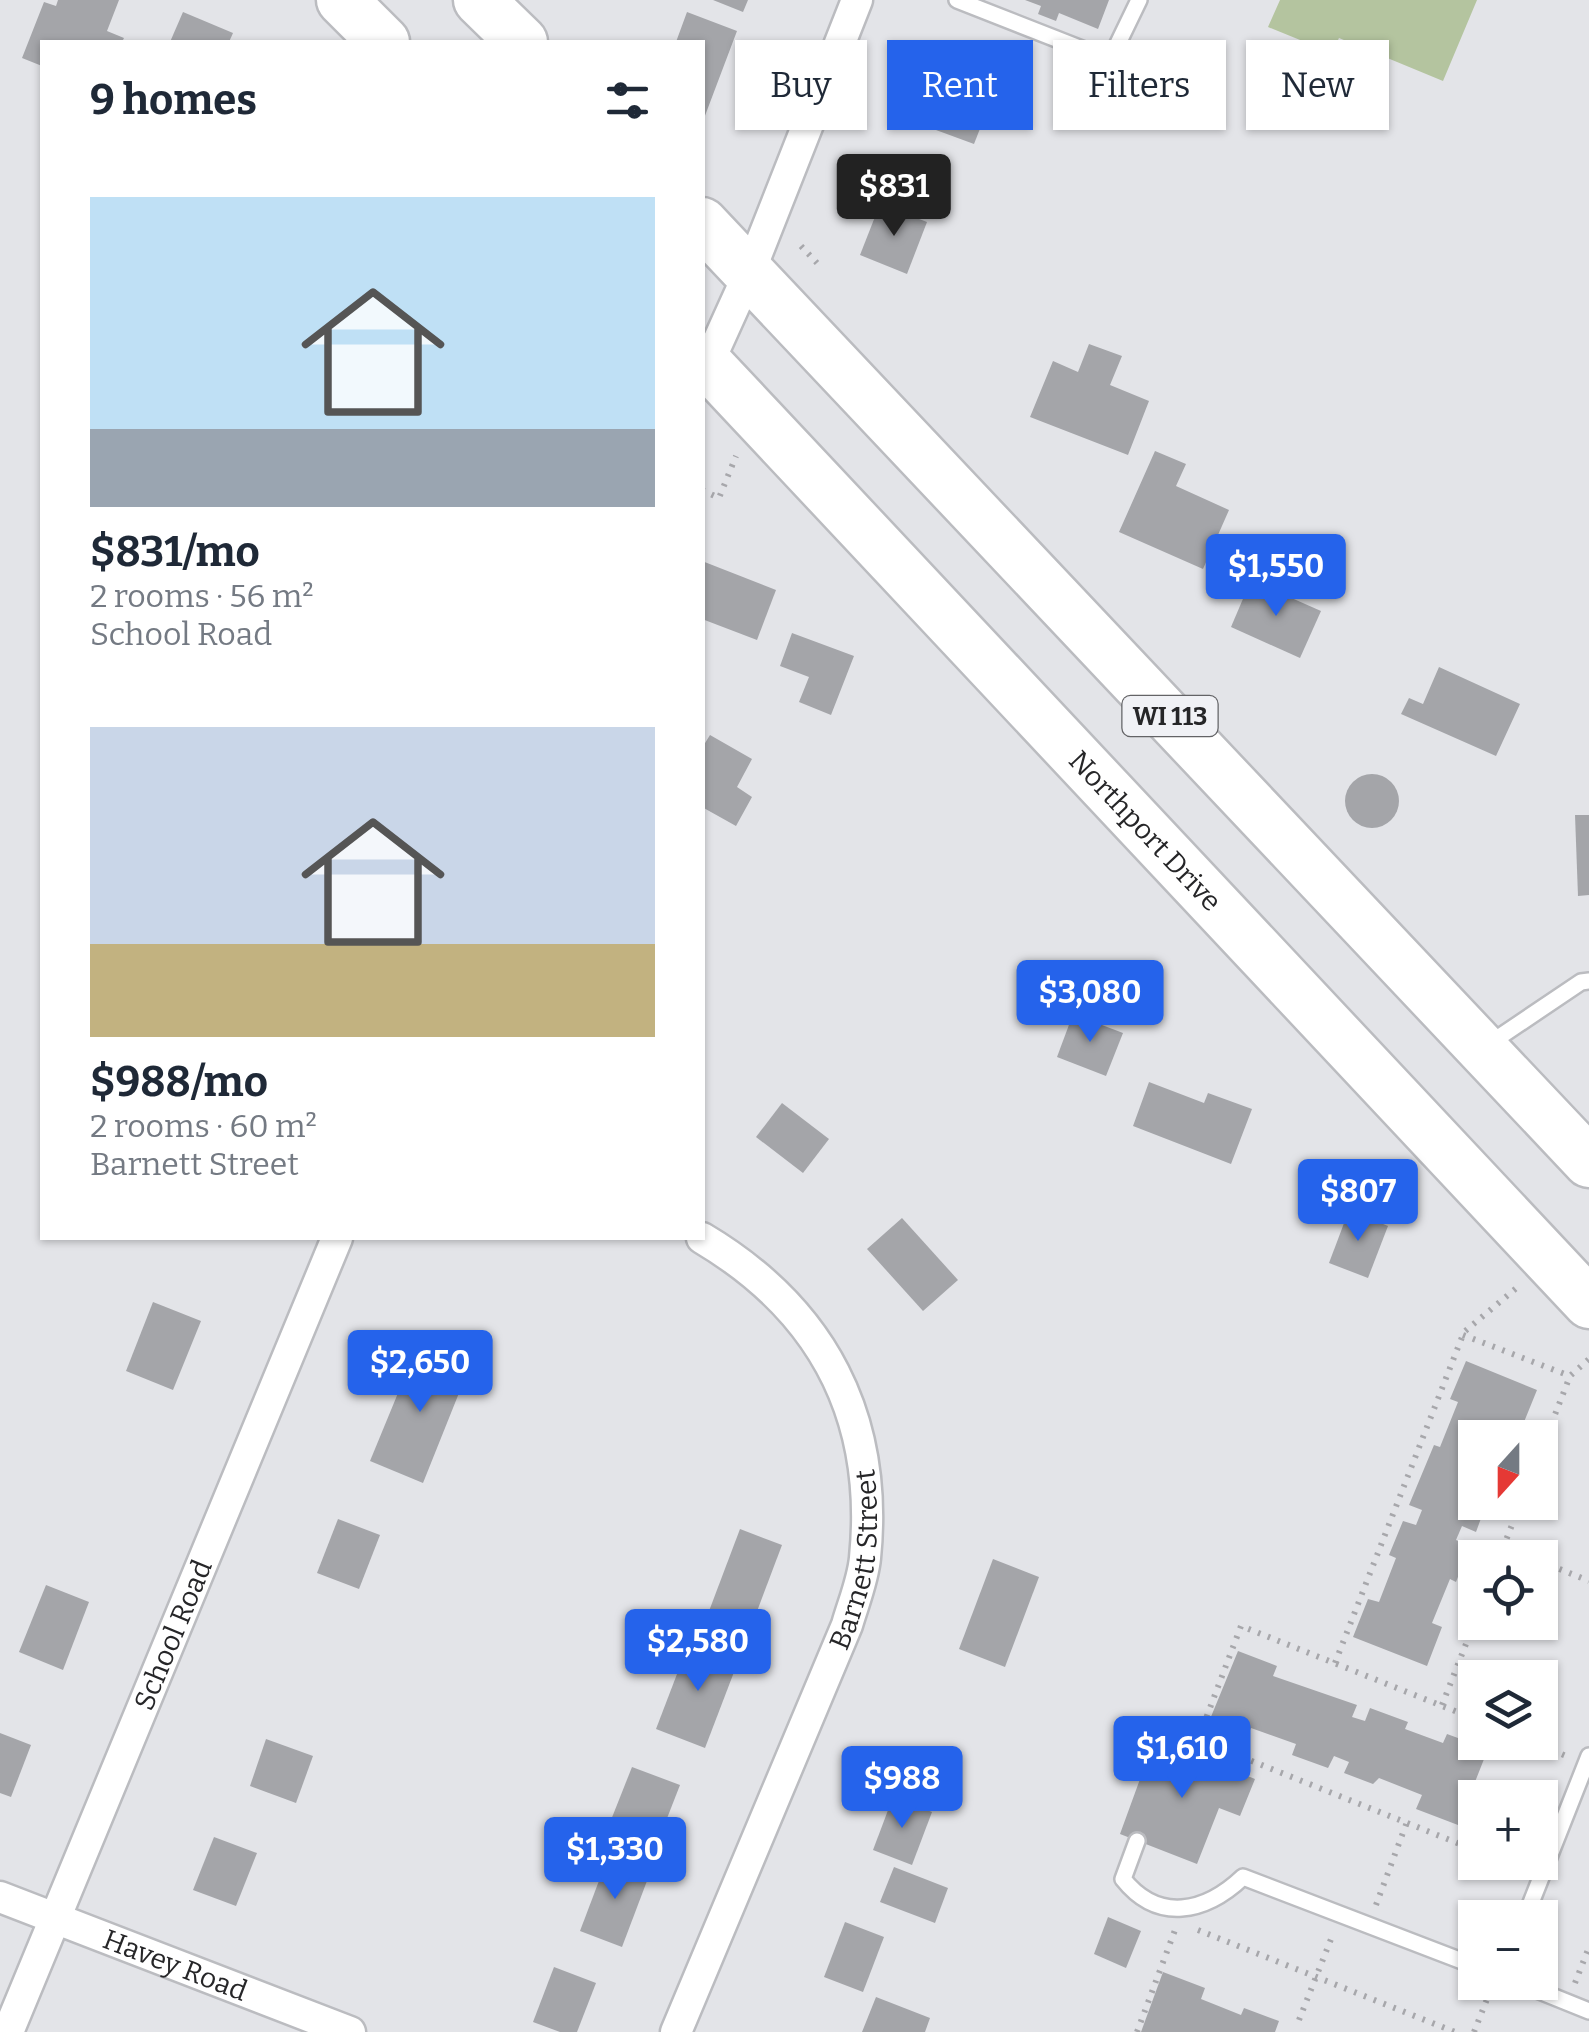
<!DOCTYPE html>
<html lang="en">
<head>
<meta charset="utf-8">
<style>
  :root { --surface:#fff; --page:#f6f6f7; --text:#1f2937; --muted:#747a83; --accent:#2563eb }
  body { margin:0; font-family:Bitter,serif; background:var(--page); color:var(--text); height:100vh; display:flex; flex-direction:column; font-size:38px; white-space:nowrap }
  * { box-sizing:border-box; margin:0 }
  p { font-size:32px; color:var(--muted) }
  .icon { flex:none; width:55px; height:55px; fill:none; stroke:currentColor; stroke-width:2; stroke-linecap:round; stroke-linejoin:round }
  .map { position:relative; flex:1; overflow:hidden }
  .sheet { position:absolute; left:40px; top:40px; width:665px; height:1200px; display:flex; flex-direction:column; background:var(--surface); border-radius:0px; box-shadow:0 2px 8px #0004 }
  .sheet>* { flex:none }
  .hud { position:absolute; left:735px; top:40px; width:702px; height:90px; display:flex; gap:20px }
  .needle { width:65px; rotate:201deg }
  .tools { position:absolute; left:1458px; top:1420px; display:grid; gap:20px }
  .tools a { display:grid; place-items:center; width:100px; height:100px; border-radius:0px; background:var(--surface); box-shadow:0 2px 8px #0004; font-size:50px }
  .price { position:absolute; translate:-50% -85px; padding:0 22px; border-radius:10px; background:var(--accent); color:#fff; font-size:32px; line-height:65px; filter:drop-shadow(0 2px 5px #0008) }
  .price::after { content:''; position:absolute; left:50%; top:60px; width:30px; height:22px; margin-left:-15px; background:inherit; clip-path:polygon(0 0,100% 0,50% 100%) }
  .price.on { background:#222; color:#fff }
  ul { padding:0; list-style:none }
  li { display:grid; align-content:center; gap:20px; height:530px; padding:0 50px }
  li span { display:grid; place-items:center; height:310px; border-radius:0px; color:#555 }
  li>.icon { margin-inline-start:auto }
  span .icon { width:180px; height:180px; fill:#fffc; stroke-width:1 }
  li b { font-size:42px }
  h2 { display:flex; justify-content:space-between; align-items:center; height:120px; padding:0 50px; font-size:42px }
  .tag { padding:0 35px; border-radius:0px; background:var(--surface); box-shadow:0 2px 8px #0004; font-size:35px; line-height:90px }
  .tag.on { background:var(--accent); color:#fff }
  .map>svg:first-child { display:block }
  .green { fill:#b4c49f }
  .building { fill:#a4a5a9 }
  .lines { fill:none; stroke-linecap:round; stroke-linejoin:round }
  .service-casing { stroke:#bbbcc0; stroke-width:20 }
  .minor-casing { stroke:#bbbcc0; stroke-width:35 }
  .primary-casing { stroke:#bbbcc0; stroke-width:55 }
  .path { stroke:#a7a7ab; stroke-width:6; stroke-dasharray:2.5 8; stroke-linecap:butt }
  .service { stroke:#fff; stroke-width:15 }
  .minor { stroke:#fff; stroke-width:30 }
  .primary { stroke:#fff; stroke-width:50 }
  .labels { text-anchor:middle; stroke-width:9; stroke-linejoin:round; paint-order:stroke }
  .shield { fill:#f0f1f5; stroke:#636366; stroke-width:2.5 }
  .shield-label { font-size:25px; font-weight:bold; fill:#262628 }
  .street-label { font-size:28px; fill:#262628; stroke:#f0f1f5 }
</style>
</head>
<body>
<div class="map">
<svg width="1589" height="2032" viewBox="0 0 1589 2032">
  <rect width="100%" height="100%" fill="#e3e4e8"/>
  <polygon class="green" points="1280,0 1477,0 1443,81 1339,38 1332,53 1268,27"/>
  <g class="building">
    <polygon points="58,0 119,0 107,31 124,38 122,42 42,42 42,66 22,58 44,2 56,6"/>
    <polygon points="713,0 748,0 743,12"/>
    <polygon points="1025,0 1109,0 1098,29 1059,13 1056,21 1038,14 1041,6"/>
    <polygon points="183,12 233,33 229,42 170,42"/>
    <polygon points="687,12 737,31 703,121 702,42 676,42"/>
    <polygon points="942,59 999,80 974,144 917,123"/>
    <polygon points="880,204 927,222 907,274 860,255"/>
    <polygon points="1089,344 1122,356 1110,385 1149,401 1128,455 1030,417 1053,361 1078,372"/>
    <polygon points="1155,451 1186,464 1176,486 1229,510 1203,569 1119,532"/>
    <polygon points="702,561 776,590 757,640 702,619"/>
    <polygon points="1251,580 1321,611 1300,658 1231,627"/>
    <polygon points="792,633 854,656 831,715 799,702 809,677 780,666"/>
    <polygon points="1439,667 1520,704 1496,756 1401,714 1409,698 1423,704"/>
    <polygon points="710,735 752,759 737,787 752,797 736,826 702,807 702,748"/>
    <circle cx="1372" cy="801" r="27"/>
    <polygon points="1575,815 1589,815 1589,895 1578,896"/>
    <polygon points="1073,1014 1123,1033 1106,1076 1057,1057"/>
    <polygon points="1149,1082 1204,1103 1208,1093 1252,1109 1231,1164 1133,1126"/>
    <polygon points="782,1103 829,1139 803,1173 756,1137"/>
    <polygon points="1349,1210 1388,1226 1368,1278 1329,1263"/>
    <polygon points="902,1218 958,1280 923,1311 867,1249"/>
    <polygon points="153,1302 201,1321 173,1390 126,1371"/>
    <polygon points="417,1347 469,1368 423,1483 370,1461"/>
    <polygon points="1466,1361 1537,1390 1522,1427 1511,1423 1506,1438 1475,1438 1475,1502 1487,1502 1476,1532 1462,1526 1456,1540 1470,1546 1456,1582 1450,1579 1432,1623 1442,1627 1427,1666 1353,1637 1368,1599 1379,1602 1396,1558 1389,1555 1403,1521 1416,1525 1422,1510 1409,1505 1434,1445 1440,1447 1458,1402 1450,1399"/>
    <polygon points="338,1519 380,1535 359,1589 317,1573"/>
    <polygon points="740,1529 782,1545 748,1635 706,1619"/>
    <polygon points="993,1559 1039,1577 1005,1667 959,1649"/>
    <polygon points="46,1585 89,1602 63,1670 19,1652"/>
    <polygon points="690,1640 739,1659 705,1748 656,1729"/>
    <polygon points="1238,1651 1277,1666 1273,1676 1357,1705 1352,1717 1365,1721 1370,1708 1408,1722 1405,1729 1443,1743 1447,1734 1488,1749 1458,1825 1416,1809 1422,1795 1379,1778 1373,1784 1344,1773 1349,1762 1334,1756 1328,1768 1292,1755 1296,1744 1251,1728 1246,1740 1208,1724"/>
    <polygon points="0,1733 31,1745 11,1797 0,1793"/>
    <polygon points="1155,1738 1255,1779 1240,1816 1219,1808 1197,1864 1120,1834"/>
    <polygon points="266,1739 313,1756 296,1803 250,1786"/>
    <polygon points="632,1767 680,1785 657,1844 609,1825"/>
    <polygon points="893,1797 932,1812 912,1865 873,1850"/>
    <polygon points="214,1837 257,1853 236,1906 193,1890"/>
    <polygon points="608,1857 650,1873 622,1947 580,1931"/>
    <polygon points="894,1867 948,1888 935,1923 880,1902"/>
    <polygon points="1108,1917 1141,1931 1126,1968 1094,1954"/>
    <polygon points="845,1922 884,1937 863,1992 824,1977"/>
    <polygon points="554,1967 596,1983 577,2032 560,2032 533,2022"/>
    <polygon points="1163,1972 1205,1988 1201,1999 1241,2015 1244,2008 1279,2021 1275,2032 1141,2032"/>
    <polygon points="876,1997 930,2018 925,2032 862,2032"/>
  </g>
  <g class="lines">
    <defs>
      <g id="service">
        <polyline points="957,0 1110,60 1139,0"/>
        <polyline points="1486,1046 1581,982 1589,981"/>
        <path d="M1137 1841 1123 1879C1158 1923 1205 1913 1243 1877L1475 1966"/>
        <polyline points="1525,1918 1589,1756"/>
        <polyline points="1517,1982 1589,2011"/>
      </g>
      <g id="minor">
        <polyline points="702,377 750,271 857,0"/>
        <path id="s1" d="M0 1897 350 2032"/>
        <path id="s2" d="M8 2032 337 1238"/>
        <path id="s3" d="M676 2032 847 1625C853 1604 863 1580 865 1558 879 1418 823 1310 702 1238"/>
      </g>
      <g id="primary">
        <polyline points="342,0 384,42"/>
        <polyline points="479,0 522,42"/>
        <polyline points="702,223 1589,1162"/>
        <path id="s4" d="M702 358 1589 1303"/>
      </g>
    </defs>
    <use href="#service" class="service-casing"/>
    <use href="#minor" class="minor-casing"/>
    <use href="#primary" class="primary-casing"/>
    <g class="path">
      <polyline points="801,246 817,263"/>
      <polyline points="702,490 719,498 736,456"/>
      <polyline points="1463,1335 1570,1376"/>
      <polyline points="1540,1453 1570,1376 1589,1359"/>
      <polyline points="1504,1546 1532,1558"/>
      <polyline points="1499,1558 1521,1502"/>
      <polyline points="1540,1561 1589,1581"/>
      <polyline points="1335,1663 1464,1332 1520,1285"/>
      <polyline points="1442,1705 1475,1621"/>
      <polyline points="1475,1719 1241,1626 1205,1721 1214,1746 1475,1850"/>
      <polyline points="1533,1742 1566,1756"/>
      <polyline points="1491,1862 1518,1874"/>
      <polyline points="1376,1905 1407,1822"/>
      <polyline points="1198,1930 1455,2032"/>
      <polyline points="1575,1983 1589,1947"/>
      <polyline points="1299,2020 1333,1934"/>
      <polyline points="1137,2032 1175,1930"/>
      <polyline points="1474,2032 1493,1984"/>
    </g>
    <use href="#service" class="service"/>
    <use href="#minor" class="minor"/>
    <use href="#primary" class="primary"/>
  </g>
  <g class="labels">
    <rect class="shield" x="1122.5" y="696" width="95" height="40" rx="8"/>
    <g class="shield-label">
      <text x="1170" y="725">WI 113</text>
    </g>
    <g class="street-label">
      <text dy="10" stroke="none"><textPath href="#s4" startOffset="648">Northport Drive</textPath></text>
      <text dy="10" stroke="none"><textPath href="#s3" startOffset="508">Barnett Street</textPath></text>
      <text dy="10" stroke="none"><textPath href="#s2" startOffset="430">School Road</textPath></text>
      <text dy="10" stroke="none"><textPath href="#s1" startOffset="188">Havey Road</textPath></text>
    </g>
  </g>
</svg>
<div class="tools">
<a><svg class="needle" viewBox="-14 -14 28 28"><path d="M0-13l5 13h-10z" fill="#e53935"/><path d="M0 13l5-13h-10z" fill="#747a83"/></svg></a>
<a><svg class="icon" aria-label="locate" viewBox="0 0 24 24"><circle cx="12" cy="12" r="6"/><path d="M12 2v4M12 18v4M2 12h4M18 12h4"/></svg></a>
<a><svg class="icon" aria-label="layers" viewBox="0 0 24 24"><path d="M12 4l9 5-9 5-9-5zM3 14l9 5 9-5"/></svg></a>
<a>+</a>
<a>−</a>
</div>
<b class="price on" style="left:894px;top:239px">$831</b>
<b class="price" style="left:1276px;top:619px">$1,550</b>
<b class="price" style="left:1090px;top:1045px">$3,080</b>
<b class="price" style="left:1358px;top:1244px">$807</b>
<b class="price" style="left:420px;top:1415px">$2,650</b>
<b class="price" style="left:698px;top:1694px">$2,580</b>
<b class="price" style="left:1182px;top:1801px">$1,610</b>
<b class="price" style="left:902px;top:1831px">$988</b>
<b class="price" style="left:615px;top:1902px">$1,330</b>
<div class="hud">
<a class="tag">Buy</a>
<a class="tag on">Rent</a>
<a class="tag">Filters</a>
<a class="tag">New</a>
</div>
<section class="sheet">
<h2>9 homes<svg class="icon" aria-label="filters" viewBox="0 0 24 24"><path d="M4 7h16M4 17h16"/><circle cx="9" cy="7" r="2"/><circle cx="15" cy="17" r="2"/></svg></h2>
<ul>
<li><span style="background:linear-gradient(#bfe0f5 75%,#9aa5b1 0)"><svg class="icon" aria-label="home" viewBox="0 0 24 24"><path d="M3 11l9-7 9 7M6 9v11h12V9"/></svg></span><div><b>$831/mo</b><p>2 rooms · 56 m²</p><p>School Road</p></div></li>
<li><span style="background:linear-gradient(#c9d6e8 70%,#c2b280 0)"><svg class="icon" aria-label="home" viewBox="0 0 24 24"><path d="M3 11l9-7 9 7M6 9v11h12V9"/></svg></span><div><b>$988/mo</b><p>2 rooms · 60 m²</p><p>Barnett Street</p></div></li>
</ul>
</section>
</div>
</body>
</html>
